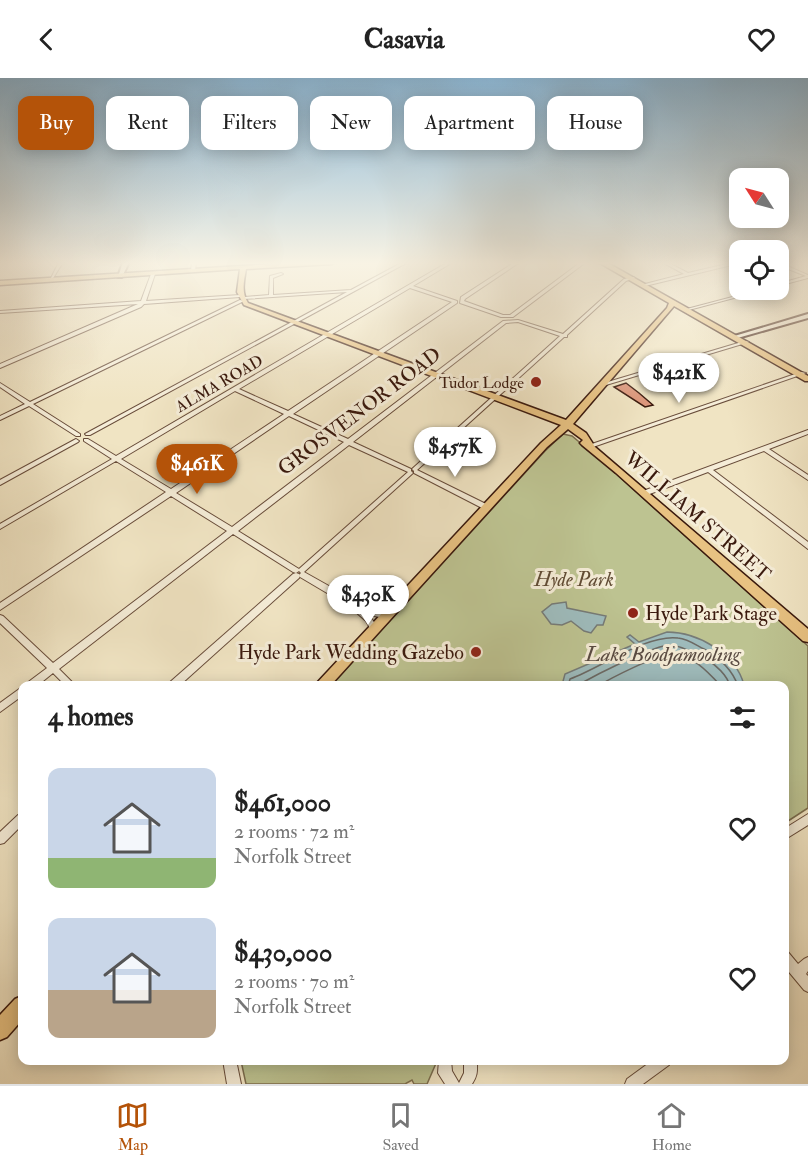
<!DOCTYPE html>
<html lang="en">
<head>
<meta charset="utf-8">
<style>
  :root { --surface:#fff; --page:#f2f2f2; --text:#222; --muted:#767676; --line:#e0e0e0; --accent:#b45309 }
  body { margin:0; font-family:"IM FELL Double Pica",serif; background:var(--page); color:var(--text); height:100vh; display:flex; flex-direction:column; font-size:22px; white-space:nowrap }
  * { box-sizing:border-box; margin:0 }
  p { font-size:20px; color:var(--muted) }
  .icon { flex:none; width:33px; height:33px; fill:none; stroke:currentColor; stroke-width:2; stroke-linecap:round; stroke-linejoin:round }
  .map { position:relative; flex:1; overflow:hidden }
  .panel { position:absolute; left:18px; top:603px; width:771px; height:384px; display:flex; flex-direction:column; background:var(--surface); border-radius:12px; box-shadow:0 3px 15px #0003 }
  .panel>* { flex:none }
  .banner { position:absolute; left:18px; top:18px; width:772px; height:54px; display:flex; gap:12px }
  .needle { width:39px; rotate:306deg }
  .tools { position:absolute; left:729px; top:90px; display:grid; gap:12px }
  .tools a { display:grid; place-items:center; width:60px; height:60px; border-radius:12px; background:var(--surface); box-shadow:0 3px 15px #0003; font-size:30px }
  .price { position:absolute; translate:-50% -51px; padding:0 14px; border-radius:21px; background:#fff; color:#222; font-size:20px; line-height:39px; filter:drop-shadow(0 2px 3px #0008) }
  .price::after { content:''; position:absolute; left:50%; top:36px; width:18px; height:14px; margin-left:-9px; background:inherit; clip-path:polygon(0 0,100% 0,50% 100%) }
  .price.current { background:var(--accent); color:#fff }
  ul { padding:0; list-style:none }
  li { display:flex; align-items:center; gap:18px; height:150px; padding:0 30px }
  li span { display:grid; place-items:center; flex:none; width:168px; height:120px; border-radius:12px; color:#555 }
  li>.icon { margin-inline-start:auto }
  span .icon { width:72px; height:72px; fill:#fffc; stroke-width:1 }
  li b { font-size:26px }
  h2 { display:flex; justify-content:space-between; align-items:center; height:72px; padding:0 30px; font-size:26px }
  .tag { padding:0 21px; border-radius:12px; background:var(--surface); box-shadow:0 3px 15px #0003; font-size:21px; line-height:54px }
  .tag.current { background:var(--accent); color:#fff }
  header { display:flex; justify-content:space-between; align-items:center; height:78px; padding:0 30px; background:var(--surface); font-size:27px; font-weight:800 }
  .tab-bar { display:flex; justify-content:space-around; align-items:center; height:84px; border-top:2px solid var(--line); background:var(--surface); font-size:16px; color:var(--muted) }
  .tab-bar a { display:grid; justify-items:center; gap:3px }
  .tab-bar .current { color:var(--accent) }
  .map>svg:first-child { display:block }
  .green { fill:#bdc391; stroke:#7c6e4f; stroke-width:1.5 }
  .water { fill:#9ebcbd; stroke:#767b77; stroke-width:1.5 }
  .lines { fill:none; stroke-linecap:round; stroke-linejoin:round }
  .shore { stroke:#6c6a65; stroke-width:1.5 }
  .building { fill:#dd977c; stroke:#3a190d; stroke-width:1.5 }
  .street-casing { stroke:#684c3a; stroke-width:2 }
  .secondary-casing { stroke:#3a190d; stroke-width:4 }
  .primary-casing { stroke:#3a190d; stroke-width:3 }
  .street { fill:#f5edd8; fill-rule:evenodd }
  .secondary { fill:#f5edd8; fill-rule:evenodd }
  .primary { fill:#e8c282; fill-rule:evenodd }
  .poi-dot { fill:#8f2418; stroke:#f5edd8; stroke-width:2 }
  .labels { text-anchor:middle; stroke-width:6; stroke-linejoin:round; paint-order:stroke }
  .far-poi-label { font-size:16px; fill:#3a190d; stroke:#f5edd8; text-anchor:end }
  .far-street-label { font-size:16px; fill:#3a190d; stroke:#f5edd8 }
  .street-label { font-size:20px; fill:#3a190d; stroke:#f5edd8 }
  .park-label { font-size:20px; font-style:italic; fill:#614c35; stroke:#f5edd8 }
  .poi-label { font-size:20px; fill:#3a190d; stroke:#f5edd8; text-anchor:start }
  .water-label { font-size:21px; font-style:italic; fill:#584a42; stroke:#f5edd8 }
</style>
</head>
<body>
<header><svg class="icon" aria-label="back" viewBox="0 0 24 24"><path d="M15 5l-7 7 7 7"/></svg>Casavia<svg class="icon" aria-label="heart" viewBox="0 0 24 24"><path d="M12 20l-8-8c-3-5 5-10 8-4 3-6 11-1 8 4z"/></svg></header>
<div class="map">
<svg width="808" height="1006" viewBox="0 0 808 1006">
  <rect width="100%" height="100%" fill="#f0e4c3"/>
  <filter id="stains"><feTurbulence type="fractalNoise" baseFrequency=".00333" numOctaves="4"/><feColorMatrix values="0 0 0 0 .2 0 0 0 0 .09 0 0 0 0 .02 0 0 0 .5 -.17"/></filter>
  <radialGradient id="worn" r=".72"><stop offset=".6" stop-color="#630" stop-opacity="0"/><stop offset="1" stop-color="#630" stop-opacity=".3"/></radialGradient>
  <g class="green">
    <polygon points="563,356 572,358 603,384 808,568 808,730 785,745 784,608 330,608 545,373"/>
    <polygon points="241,983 241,982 437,983 427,1006 414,1006 412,1002 405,1006 246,1006"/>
  </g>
  <g class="water">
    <polygon points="566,524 567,530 606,538 603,547 597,547 591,555 584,553 571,543 562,547 551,546 542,534 552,526"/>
    <path d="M667 554C698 554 736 576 744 607H562L565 596 635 566 627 559 630 557 639 564Z"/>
  </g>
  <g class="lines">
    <g class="shore">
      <path d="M568 608 570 601C601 590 646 556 678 560 688 561 696 567 704 571 720 580 732 591 738 608"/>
      <path d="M576 608C594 598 653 567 671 567 683 568 695 576 706 581 716 587 727 597 730 608"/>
      <path d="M598 608C611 600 656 577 671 576 691 575 709 595 721 608"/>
    </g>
  </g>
  <polygon class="building" points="626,305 639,315 653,327 645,329 614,309"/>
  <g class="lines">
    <defs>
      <g id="street">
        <polygon points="59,184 63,184 52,202 50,202"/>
        <polygon points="192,184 196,184 195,193 193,194 191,193"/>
        <polygon points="403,184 408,184 90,357 86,357 85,356 347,214 243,221 243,219 245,219 269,217 270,198 281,195 283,196 273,200 273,217 351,212"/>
        <path d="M448 184H453L413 208 457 223V225L293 336 348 361 503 243 518 242 563 256 624 201 633 199 635 200 626 203 567 257V259H564L417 392 488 427 489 429 488 431H484L414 395V393L412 391 560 258 518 244 506 245 353 364 411 391V393L413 395 304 494 345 517 361 529 388 535 389 537 388 539 385 540 369 537 378 550 377 552 374 553 371 552 366 543 349 528 300 499 299 497 301 495 299 493 296 495 293 494 233 456 59 591 76 608H66L53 595 37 608H26L27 605 47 590 0 545V537L3 538 53 585 227 453 171 418 0 532V525L166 414 116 383 0 451V446L112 381 84 363V361H88L116 378ZM410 210 452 224 288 333 239 311ZM235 313 284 336 171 411 121 381ZM289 338 344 364 232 449 176 415ZM349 367 408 394 299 491 238 453Z"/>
        <polygon points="515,184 520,184 465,221 464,223 503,237 510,237 581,184 586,184 513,239 501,239 460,225 461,219"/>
        <polygon points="662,184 667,184 688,195 735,184 740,184 740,185 645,208 645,206 684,196"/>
        <polygon points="778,184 808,197 808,200 778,208 778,206 806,198 778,187"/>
        <polygon points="153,195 155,196 146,223 240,217 242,218 240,219 144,226 141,229 0,290 0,286 138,226 0,235 0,233 141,223 151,196"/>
        <polygon points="759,212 764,212 685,233 683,232"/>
        <polygon points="240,222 244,223 33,326 80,356 80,358 76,358 29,328 0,342 0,338 25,326 0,309 0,305 30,324"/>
        <polygon points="745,263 749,264 606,307 601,306"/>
        <polygon points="801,294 806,295 593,369 589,369 588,368 589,367"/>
        <polygon points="808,352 808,356 769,371 808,397 808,402 764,373 713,392 808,464 808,471 708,394 647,417 645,417 642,415 643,413"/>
        <polygon points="76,361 79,363 78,364 0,407 0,402"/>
        <polygon points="296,495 299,496 300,498 299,500 179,608 168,608 169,605 293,496"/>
        <polygon points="22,609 22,618 0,634 0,625"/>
        <polygon points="22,736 22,747 4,765 0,766 0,754 18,737"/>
        <polygon points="808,736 808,747 784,762 784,751"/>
        <polygon points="784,872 788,874 798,886 804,881 808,879 808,893 806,896 808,898 808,914 804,912 784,888"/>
        <polygon points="223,982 236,982 241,1006 227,1006"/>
        <path d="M439 982H451L452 993 459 1005 464 995V982H477C477 993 478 997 472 1006H445L438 995Z"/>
        <polygon points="653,982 670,982 669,987 643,1006 625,1006 627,1001"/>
      </g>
      <g id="secondary">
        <polygon points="123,184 129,184 122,199 118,199"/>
        <polygon points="808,236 808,240 734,261 731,259"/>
      </g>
      <g id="primary">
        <path d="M303 184H335L332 186 246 191C244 203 241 214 248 225L566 342 667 230 669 225 598 184H606L808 298V303H805L674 228 573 346 586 355 595 369 808 551V564L803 563 616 395 582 367 580 365 583 362 568 351 547 369 330 608H314L541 365 561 347 244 227 237 214 240 191 0 207V203Z"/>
        <polygon points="22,918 22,942 7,959 0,962 0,937 15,921"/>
      </g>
    </defs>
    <use href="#street" class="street-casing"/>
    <use href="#secondary" class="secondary-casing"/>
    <use href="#primary" class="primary-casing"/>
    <use href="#street" class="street"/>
    <use href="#secondary" class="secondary"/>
    <use href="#primary" class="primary"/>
  </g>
  <linearGradient id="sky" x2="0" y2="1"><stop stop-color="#8ab7d7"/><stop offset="0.57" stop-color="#f8f3e4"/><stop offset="1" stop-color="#f8f3e4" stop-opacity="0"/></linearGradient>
  <rect width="808" height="325" fill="url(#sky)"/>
  <g class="poi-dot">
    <circle cx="536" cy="304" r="6"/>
    <circle cx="633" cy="535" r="6"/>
    <circle cx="476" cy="574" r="6"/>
  </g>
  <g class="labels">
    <g class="far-poi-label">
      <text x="524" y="310">Tudor Lodge</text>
    </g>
    <g class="far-street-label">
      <text transform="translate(219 305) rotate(-30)" y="6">ALMA ROAD</text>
    </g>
    <g class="street-label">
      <text transform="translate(359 333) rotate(-37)" y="7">GROSVENOR ROAD</text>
      <text transform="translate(698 438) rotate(41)" y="7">WILLIAM STREET</text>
    </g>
    <g class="park-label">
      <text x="574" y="508">Hyde Park</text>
    </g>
    <g class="poi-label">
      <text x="645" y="542">Hyde Park Stage</text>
      <text x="464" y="581" text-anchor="end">Hyde Park Wedding Gazebo</text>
    </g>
    <g class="water-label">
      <text x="663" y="583">Lake Boodjamooling</text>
    </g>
  </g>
  <rect width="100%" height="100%" filter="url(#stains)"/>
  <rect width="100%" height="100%" fill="url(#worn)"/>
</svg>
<div class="tools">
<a><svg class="needle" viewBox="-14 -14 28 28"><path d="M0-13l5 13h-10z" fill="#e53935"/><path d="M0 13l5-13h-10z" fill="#767676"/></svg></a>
<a><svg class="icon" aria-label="locate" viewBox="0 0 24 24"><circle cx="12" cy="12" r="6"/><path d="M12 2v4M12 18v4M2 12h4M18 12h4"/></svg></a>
</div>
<b class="price" style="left:679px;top:326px">$421K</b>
<b class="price" style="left:455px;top:400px">$457K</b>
<b class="price current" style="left:197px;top:417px">$461K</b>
<b class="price" style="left:368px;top:548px">$430K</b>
<div class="banner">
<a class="tag current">Buy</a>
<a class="tag">Rent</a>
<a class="tag">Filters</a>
<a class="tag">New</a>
<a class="tag">Apartment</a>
<a class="tag">House</a>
</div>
<section class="panel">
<h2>4 homes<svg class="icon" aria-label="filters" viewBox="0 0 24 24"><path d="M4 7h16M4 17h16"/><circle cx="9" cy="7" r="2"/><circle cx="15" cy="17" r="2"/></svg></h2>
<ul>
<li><span style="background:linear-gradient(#c9d6e8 75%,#8fb573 0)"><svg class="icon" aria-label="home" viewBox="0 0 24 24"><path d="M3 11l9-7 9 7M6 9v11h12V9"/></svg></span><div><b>$461,000</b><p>2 rooms · 72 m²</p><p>Norfolk Street</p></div><svg class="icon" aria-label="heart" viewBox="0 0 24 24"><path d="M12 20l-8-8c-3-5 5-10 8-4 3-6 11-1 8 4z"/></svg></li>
<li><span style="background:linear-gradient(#c9d6e8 60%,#b9a48a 0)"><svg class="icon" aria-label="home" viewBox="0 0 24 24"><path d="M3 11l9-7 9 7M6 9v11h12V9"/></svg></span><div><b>$430,000</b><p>2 rooms · 70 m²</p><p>Norfolk Street</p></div><svg class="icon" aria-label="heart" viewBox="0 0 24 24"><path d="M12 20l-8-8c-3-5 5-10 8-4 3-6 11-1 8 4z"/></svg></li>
</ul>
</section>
</div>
<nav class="tab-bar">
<a class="current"><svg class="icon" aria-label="map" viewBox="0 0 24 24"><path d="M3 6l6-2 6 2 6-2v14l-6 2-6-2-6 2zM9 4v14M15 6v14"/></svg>Map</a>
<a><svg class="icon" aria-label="saved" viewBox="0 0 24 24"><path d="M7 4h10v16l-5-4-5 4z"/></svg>Saved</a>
<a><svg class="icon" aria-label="home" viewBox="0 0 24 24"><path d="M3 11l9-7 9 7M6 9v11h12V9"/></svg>Home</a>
</nav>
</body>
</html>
